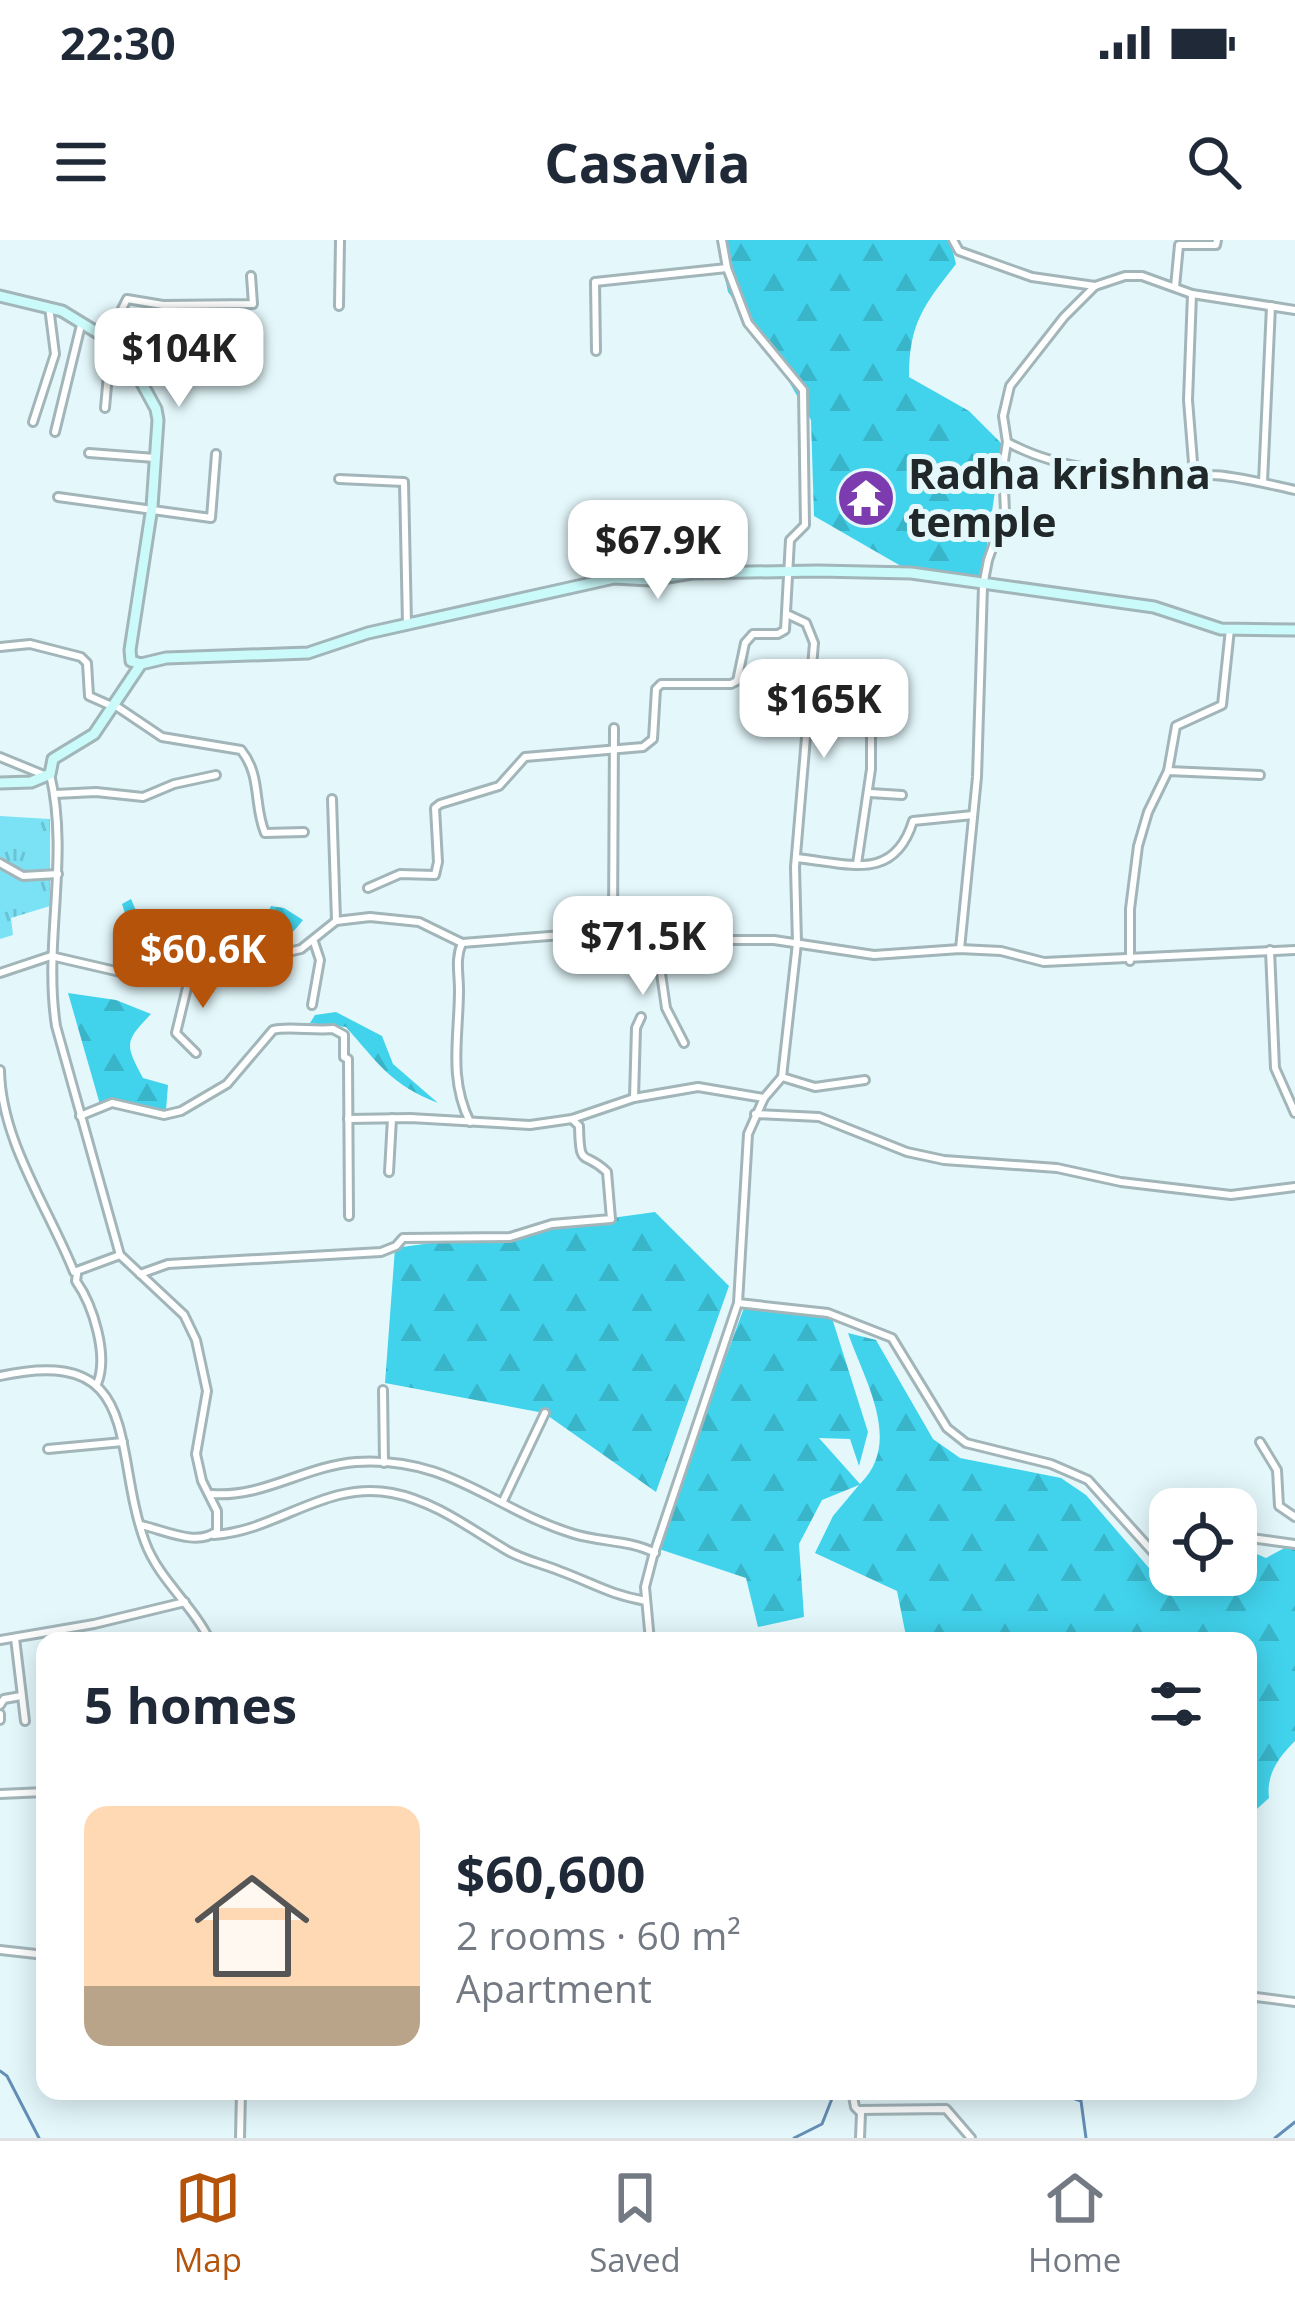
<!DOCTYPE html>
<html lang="en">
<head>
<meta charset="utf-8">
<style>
  :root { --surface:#fff; --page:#f2f2f3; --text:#1f2937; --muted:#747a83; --line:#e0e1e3; --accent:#b45309 }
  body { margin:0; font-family:"Open Sans",sans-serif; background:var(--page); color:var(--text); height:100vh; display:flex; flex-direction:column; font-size:45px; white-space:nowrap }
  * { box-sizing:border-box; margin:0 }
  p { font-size:39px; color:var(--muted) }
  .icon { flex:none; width:66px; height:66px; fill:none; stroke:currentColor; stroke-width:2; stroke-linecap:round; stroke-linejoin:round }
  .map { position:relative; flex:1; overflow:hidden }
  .drawer { position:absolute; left:36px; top:1392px; width:1221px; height:468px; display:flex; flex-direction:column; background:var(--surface); border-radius:24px; box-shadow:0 6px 30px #0003 }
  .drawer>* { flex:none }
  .tools { position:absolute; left:1149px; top:1248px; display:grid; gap:24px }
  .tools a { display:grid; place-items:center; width:108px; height:108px; border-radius:24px; background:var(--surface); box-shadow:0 6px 30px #0003; font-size:60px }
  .price { position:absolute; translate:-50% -102px; padding:0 27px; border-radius:24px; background:#fff; color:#222; font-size:39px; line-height:78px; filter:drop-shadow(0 3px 6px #0008) }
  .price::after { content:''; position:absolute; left:50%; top:72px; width:36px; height:27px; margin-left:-18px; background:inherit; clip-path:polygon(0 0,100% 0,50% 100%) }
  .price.selected { background:var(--accent); color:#fff }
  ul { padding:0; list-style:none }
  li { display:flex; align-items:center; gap:36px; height:300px; padding:0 48px }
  li span { display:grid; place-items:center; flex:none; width:336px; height:240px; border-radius:24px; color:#555 }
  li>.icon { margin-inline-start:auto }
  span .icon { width:144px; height:144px; fill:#fffc; stroke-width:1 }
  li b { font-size:51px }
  h2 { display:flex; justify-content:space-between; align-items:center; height:144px; padding:0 48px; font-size:51px }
  .status { display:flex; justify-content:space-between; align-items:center; height:84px; padding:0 60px; background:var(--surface); direction:ltr }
  .status svg { height:33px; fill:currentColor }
  header { display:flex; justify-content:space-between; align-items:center; height:156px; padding:0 48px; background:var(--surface); font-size:54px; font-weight:700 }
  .menu { display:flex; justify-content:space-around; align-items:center; height:168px; border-top:3px solid var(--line); background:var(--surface); font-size:33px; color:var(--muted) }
  .menu a { display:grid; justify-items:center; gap:6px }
  .menu .selected { color:var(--accent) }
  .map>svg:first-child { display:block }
  .grass { fill:url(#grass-tufts) }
  .forest { fill:url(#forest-firs) }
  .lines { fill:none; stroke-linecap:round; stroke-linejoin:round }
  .stream { stroke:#658eb6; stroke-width:3 }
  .street-casing { stroke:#a2b5b9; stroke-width:12 }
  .secondary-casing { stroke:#a2b5b9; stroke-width:15 }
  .street { stroke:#fff; stroke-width:6 }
  .secondary { stroke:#cafbfa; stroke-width:9 }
  .labels { text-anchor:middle; stroke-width:10; stroke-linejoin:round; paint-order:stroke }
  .poi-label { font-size:42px; font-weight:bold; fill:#202829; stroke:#e4f8fc; text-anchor:start }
</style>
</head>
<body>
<div class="status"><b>22:30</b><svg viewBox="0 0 49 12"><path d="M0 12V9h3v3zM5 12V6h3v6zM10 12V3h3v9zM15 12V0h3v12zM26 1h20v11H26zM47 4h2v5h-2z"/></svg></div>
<header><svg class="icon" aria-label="menu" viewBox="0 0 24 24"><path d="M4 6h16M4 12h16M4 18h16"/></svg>Casavia<svg class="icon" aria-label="search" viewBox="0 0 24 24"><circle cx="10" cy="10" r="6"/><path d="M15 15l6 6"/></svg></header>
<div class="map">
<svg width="1295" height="1898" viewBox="0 0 1295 1898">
  <defs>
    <pattern id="grass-tufts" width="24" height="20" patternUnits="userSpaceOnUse" patternTransform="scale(3)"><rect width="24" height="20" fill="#7be2f6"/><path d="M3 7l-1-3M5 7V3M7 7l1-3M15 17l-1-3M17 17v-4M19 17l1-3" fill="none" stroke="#6ac2d3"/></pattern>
    <pattern id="forest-firs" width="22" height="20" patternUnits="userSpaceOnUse" patternTransform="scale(3)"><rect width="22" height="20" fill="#41d3ec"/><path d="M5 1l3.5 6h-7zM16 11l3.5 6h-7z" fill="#39b5ca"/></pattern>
  </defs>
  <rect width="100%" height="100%" fill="#e4f8fc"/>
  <polygon class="grass" points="0,576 50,579 50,666 11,678 13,695 0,699"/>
  <g class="forest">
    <path d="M717 0H950L956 24C924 65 909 83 909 137L969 171 1002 204 981 346 920 337 814 276 811 180 773 114 728 52Z"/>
    <path d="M131 659 149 700 166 703C187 670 229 685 263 682L271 666 284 668 303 680C286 703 271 706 243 710L223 695 164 716 134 701 122 664Z"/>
    <path d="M68 753 116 760 151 774C124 802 125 804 143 838L168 845 166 870 110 858 101 868Z"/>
    <path d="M336 772 382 796 393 824 438 863C391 845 377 822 346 787L310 783 315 775Z"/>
    <polygon points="655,972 729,1046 656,1252 544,1173 385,1143 395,1008"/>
    <path d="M745 1065 831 1075 868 1192 859 1226 850 1199 819 1198 860 1244C903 1202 865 1142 848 1093L876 1100 933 1199 960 1218 1061 1238 1086 1255 1149 1328 1183 1340 1188 1335H1236V1305L1266 1318 1290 1305 1295 1306V1501C1279 1517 1266 1534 1269 1558L1248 1577V1401H907L897 1351 815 1313 833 1276 859 1245 822 1260 799 1304 804 1377 758 1387 746 1338 656 1308Z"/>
  </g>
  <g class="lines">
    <g class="stream">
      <polyline points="0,1831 7,1836 39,1898"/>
      <polyline points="1053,1851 1081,1861 1086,1898"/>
      <polyline points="794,1898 822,1884 835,1851"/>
      <polyline points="1275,1898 1295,1882"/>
    </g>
    <defs>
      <g id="street">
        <polyline points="953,0 959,11 1032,37 1095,46"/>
        <polyline points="1175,47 1179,5 1216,5 1217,0"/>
        <polyline points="1192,54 1188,160 1194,235"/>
        <polyline points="339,66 340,0"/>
        <polyline points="123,106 122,69 127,59 163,65 253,64 251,36"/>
        <polyline points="596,111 595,42 727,28"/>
        <polyline points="105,168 111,101"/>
        <polyline points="33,182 55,114 49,67"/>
        <polyline points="55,192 81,85"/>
        <path d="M1007 202C1068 236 1142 233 1211 235 1234 235 1271 245 1295 250"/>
        <polyline points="89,213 155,218"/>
        <polyline points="339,239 404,242 407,384"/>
        <polyline points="1263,242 1271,66"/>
        <polyline points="58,257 211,278 216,214"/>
        <polyline points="0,407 30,404 81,417 87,423 89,456 114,467"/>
        <path d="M116 466 162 497 241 510C262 536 253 564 265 593L304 592"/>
        <polyline points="0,517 44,535"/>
        <polyline points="1168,531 1260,535"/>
        <path d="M50 534C70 618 43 702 56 786L120 1015 184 1075 196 1100 207 1151 196 1214 202 1241 217 1271V1291C197 1307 164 1290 141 1285"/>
        <polyline points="870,553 902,555"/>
        <polyline points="55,554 96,552 143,557 174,544 216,535"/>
        <polyline points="332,559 336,681"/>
        <path d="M796 618C848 623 894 643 913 581L973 575"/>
        <polyline points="0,623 23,636 58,634"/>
        <polyline points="857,624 871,529 871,467"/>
        <polyline points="368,648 400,634 435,635 438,622 435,568 440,564 499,546 525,517 643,507 653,499 656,449 661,444 731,444 737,441 745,403 753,394 778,394 785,390 790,300 805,285 803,150 748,83 727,28 722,0"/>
        <polyline points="613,691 614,488"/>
        <polyline points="656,699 666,768 684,803"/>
        <path d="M462 703C455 719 459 733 459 750 459 796 448 838 470 882"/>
        <polyline points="960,709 977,537 983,346 988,320 1005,272 1003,227 1007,202 1003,176 1010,146 1064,77 1095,46 1125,36 1142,36 1192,54 1295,70"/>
        <polyline points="1270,710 1275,828 1295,873"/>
        <polyline points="1130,721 1130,669 1138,606 1148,572 1168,531 1176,486 1222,465 1230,389"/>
        <polyline points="0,733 51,716 133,735 162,739 190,735 301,709 336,681 370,677 419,682 462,703 613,691 678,700 774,700 874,715 960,709 1001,711 1044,722 1295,710"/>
        <polyline points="190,735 176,793 196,813"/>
        <polyline points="312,765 320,720 314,702"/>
        <path d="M0 830C1 901 48 967 74 1032L120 1015"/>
        <polyline points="782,837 815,847 865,840"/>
        <polyline points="634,858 636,788 641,777"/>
        <polyline points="755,874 819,877 907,912 944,920 1057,928 1121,942 1231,955 1295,947"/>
        <path d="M80 876 112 863 164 875 181 871 227 844 273 790C286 786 315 791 333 789L344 795V817L348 819 349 976"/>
        <polyline points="348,879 410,878 530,885 572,879 634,858 698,847 764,858"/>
        <polyline points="389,932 392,878"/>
        <path d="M77 1034 76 1041C93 1065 109 1116 97 1144"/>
        <path d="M140 1034 168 1024 381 1012 396 1006 403 998 510 997 552 984 611 979 607 932C583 909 580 930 579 886L572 879"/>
        <polyline points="738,1063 828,1073 892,1098 947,1188 966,1203 1051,1224 1088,1240 1170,1331"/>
        <path d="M0 1136C145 1104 111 1210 145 1302 159 1340 193 1365 210 1401"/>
        <polyline points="383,1150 384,1223"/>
        <polyline points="1260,1202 1277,1230 1279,1266 1295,1277"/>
        <polyline points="48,1209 123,1202"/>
        <path d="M212 1254C263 1258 305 1226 356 1222 451 1216 492 1269 574 1294 600 1302 630 1300 655 1313"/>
        <polyline points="503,1261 545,1173"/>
        <path d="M214 1295C277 1291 326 1240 392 1253 435 1261 472 1290 508 1311 524 1320 543 1324 560 1331 595 1344 608 1354 646 1361"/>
        <polyline points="1236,1296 1295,1304"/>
        <polyline points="15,1398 25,1481"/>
        <polyline points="0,1400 94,1384 185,1362"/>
        <polyline points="650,1401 645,1347 653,1316 738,1063 748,894 764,858 782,837 797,703 795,627 814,403 806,383 789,375"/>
        <polyline points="0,1465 4,1459 21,1456"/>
        <polyline points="0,1474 0,1480"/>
        <polyline points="0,1554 45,1552"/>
        <polyline points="0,1710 45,1715"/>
        <polyline points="1248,1756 1295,1762"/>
        <polyline points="852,1851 855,1867 861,1873 860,1898"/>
        <polyline points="859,1870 946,1869 971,1898"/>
        <polyline points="240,1898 241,1851"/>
      </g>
      <g id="secondary">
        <polyline points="0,56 62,71 111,101 120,103 156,169 158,180 152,267 130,410 131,421 141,424"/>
        <polyline points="0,543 31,542 50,534 53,519 94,494 141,424 166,418 308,413 368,393 614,338 650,340 692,333 818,331 911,333 1154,367 1221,389 1295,390"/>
      </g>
    </defs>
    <use href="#street" class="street-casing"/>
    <use href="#secondary" class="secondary-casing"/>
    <use href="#street" class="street"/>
    <use href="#secondary" class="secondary"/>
  </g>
  <defs>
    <symbol id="temple-disc" viewBox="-11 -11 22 22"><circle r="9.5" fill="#7c3cb0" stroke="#e4f8fc"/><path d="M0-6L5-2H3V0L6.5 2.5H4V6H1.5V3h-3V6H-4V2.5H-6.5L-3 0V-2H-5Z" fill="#fff"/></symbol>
  </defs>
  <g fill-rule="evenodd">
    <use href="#temple-disc" x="833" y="225" width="66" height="66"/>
  </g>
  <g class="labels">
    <g class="poi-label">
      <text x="908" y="249">Radha krishna<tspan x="908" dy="48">temple</tspan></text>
    </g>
  </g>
</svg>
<div class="tools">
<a><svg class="icon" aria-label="locate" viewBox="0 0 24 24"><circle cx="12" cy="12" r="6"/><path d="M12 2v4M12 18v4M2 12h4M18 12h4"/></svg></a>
</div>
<b class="price" style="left:179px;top:170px">$104K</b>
<b class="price" style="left:658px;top:362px">$67.9K</b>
<b class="price" style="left:824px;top:521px">$165K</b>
<b class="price" style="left:643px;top:758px">$71.5K</b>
<b class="price selected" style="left:203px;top:771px">$60.6K</b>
<section class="drawer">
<h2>5 homes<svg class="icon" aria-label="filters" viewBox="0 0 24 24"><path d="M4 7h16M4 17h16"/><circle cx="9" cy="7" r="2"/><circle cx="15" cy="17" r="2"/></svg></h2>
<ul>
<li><span style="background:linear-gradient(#ffd9b3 75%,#b9a48a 0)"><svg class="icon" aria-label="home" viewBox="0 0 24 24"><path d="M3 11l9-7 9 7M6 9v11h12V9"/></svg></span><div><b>$60,600</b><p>2 rooms · 60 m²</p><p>Apartment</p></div></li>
</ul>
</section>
</div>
<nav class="menu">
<a class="selected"><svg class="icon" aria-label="map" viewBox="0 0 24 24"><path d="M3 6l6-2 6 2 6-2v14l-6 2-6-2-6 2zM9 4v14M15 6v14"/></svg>Map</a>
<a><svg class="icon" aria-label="saved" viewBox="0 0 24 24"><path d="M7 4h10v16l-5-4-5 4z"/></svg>Saved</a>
<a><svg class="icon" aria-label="home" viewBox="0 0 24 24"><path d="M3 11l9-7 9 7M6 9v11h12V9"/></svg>Home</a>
</nav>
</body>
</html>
